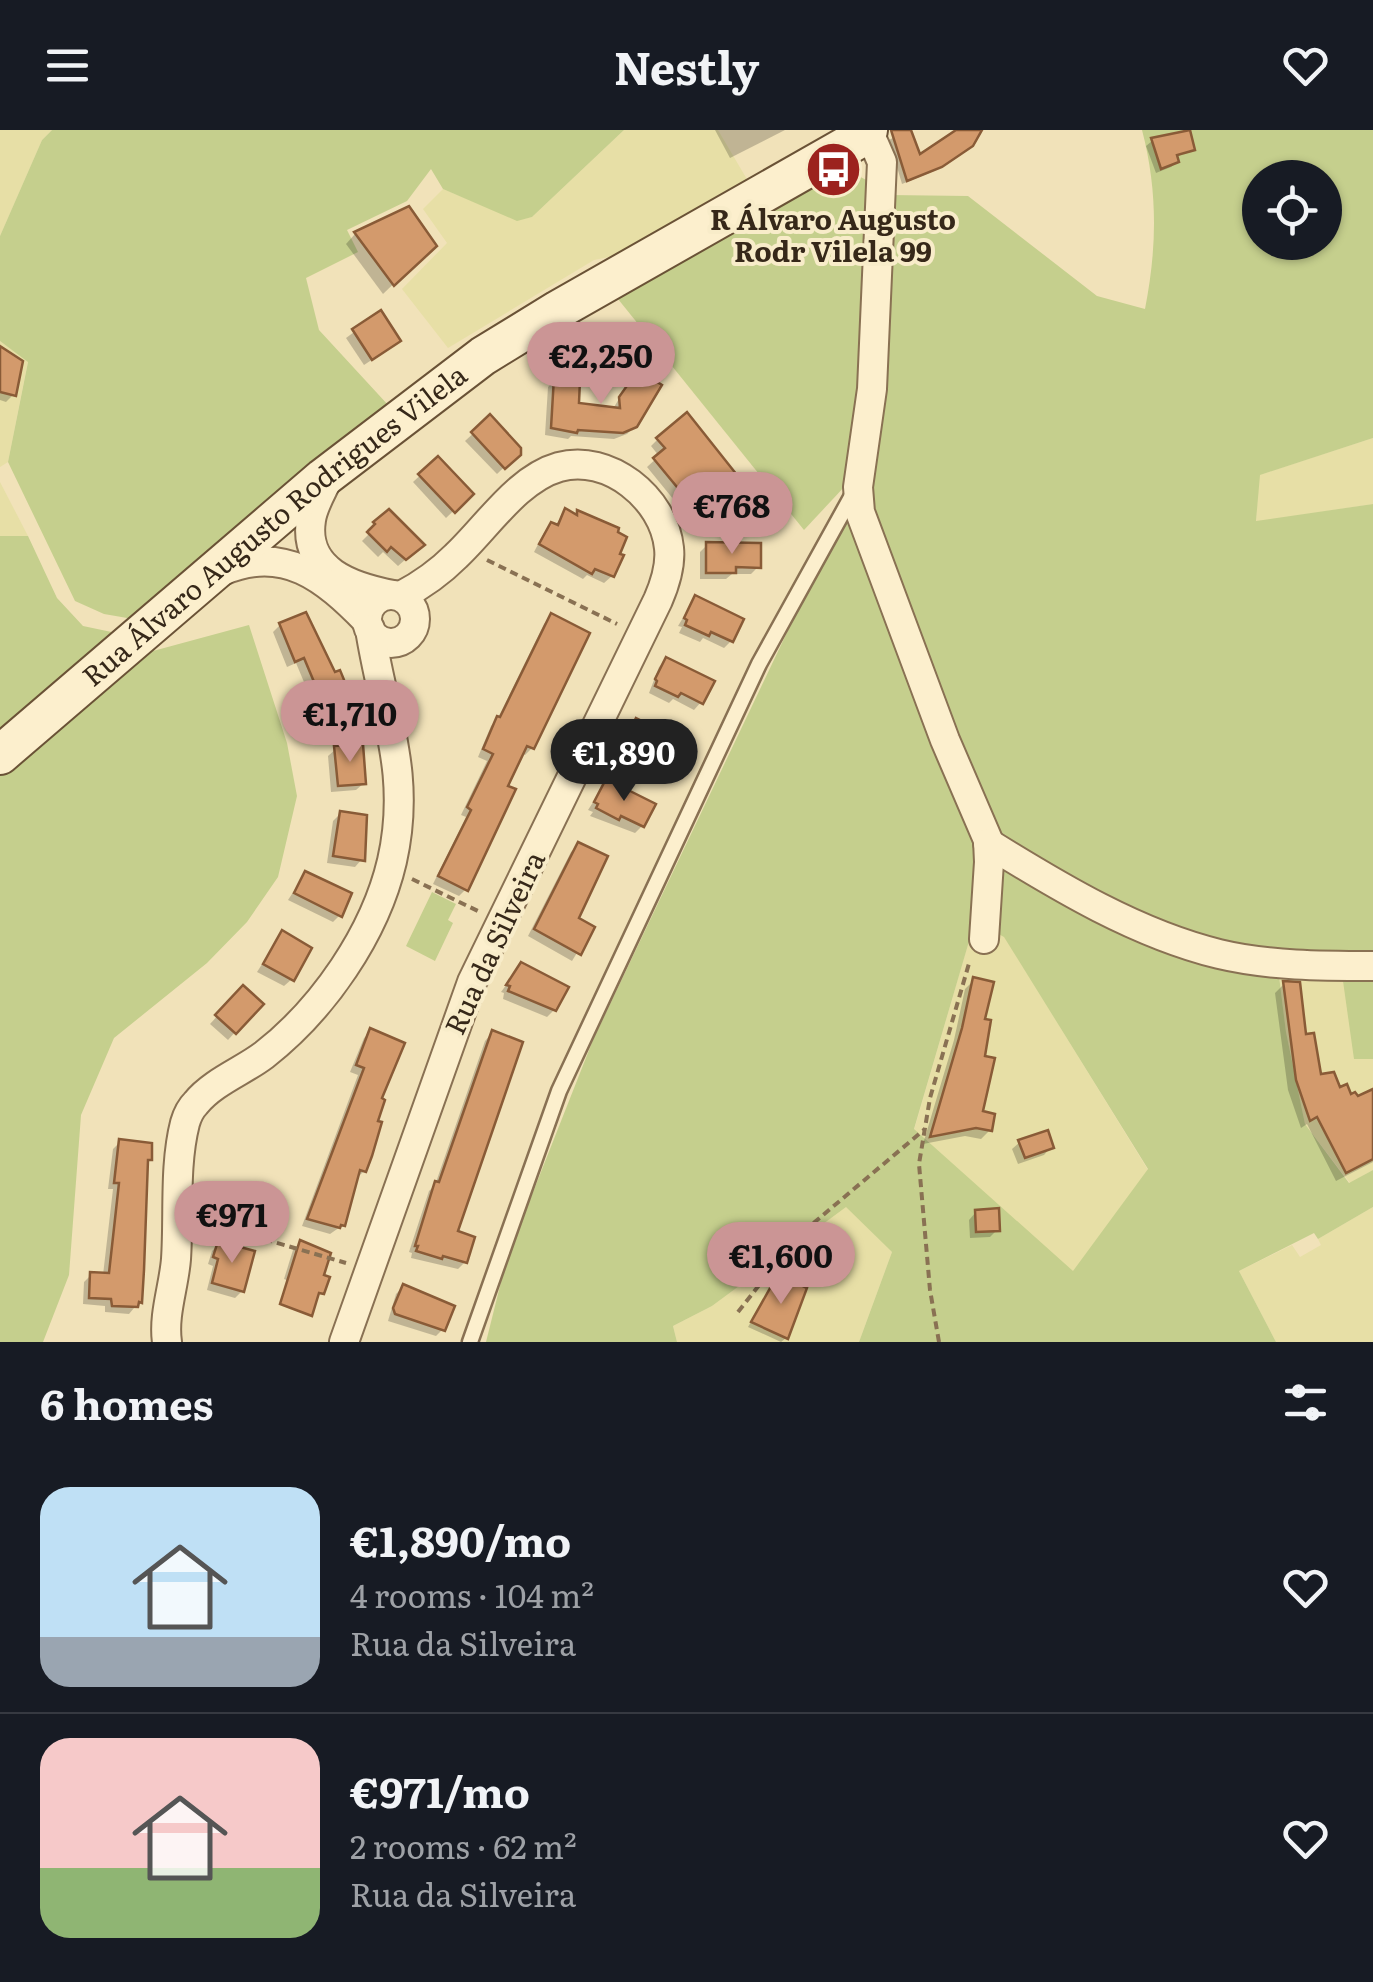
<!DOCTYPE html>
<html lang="en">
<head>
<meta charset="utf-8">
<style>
  :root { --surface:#171b24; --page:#242831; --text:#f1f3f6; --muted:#9ea1a6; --line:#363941; --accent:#cb9595 }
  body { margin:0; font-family:Literata,serif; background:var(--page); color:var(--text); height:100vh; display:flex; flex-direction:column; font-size:38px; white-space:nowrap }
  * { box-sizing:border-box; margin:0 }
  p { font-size:32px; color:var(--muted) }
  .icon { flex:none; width:55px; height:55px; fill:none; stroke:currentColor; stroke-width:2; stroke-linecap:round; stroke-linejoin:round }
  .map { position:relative; height:1212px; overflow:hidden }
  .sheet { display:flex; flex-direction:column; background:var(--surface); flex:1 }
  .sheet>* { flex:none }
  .tools { position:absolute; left:1242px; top:30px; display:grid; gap:20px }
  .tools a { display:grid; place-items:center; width:100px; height:100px; border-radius:50%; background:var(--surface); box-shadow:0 2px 8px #0004; font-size:50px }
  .price { position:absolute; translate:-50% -85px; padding:0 22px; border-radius:35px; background:var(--accent); color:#111; font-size:32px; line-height:65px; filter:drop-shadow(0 2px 5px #0008) }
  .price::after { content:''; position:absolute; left:50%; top:60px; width:30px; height:22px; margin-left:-15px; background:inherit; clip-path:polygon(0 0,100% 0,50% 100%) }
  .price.selected { background:#222; color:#fff }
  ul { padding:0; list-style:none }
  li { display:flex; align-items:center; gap:30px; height:250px; padding:0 40px }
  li+li { border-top:2px solid var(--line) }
  li span { display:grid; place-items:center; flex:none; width:280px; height:200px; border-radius:30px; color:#555 }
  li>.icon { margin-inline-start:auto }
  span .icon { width:120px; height:120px; fill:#fffc; stroke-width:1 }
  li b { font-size:42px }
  h2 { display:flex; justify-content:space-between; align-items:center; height:120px; padding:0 40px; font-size:42px }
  header { display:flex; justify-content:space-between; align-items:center; height:130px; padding:0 40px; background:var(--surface); font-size:45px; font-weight:700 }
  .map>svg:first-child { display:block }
  .farmland { fill:#e7dfa6 }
  .green { fill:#c5cf8d; fill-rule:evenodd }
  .shadow { fill:#0003 }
  .building { fill:#d39a6c; stroke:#895b37; stroke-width:2.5 }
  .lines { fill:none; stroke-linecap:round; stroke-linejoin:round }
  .service-casing { stroke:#897153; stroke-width:19 }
  .minor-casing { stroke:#897153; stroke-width:32 }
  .secondary-casing { stroke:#6a5236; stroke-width:42 }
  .path { stroke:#897153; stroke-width:4; stroke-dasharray:8 5; stroke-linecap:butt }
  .service { stroke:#fcefcd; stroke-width:14 }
  .minor { stroke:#fcefcd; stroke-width:28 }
  .secondary { stroke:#fcefcd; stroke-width:38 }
  .labels { text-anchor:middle; stroke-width:8; stroke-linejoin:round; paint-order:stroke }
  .poi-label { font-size:28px; font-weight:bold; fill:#362819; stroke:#f8ecc9 }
  .street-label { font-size:28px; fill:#362819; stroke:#f8ecc9 }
</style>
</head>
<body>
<header><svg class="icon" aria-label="menu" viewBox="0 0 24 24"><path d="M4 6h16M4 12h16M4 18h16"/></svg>Nestly<svg class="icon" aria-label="heart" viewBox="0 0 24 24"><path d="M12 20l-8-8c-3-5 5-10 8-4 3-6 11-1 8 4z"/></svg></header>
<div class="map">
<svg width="1373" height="1212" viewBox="0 0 1373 1212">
  <rect width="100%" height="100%" fill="#f1e2b9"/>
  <g class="farmland">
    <polygon points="0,0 52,0 42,10 0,106"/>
    <polygon points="624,0 718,0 748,51 614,126 594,130 448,218 402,159 447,113 423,79 443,59 517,90 532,87"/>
    <polygon points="0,211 28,231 8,332 0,337"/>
    <polygon points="1373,308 1373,374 1256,392 1259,345"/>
    <polygon points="0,352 28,406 0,406"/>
    <polygon points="975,790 1004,806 1148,1040 1073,1142 914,1000"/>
    <polygon points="1373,821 1373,1040 1350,1053 1305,994 1286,902 1276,822"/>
    <polygon points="846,1076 892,1122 859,1212 677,1212 673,1196 712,1176"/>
    <polygon points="1373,1077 1373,1212 1276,1212 1239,1141 1292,1115 1300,1127 1321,1115 1318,1109"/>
  </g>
  <g class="green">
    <polygon points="52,0 624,0 532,87 517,91 443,59 431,39 407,71 347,100 358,122 306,148 319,200 389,276 133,489 104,484 75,471 8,332 28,232 0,211 0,106 42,10"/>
    <path d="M1142 0H1373V308L1260 345 1256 391 1373 374V821L1276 822 1286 902 1305 994 1349 1053 1373 1040V1077L1318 1109 1314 1103 1239 1141 1276 1212H859L892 1122 846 1077 712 1176 673 1196 677 1212H486L507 1128 593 910 840 391 850 392 868 384 889 65 968 66 1097 166 1145 179C1157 118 1158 61 1142 0ZM1260 48H1325V112H1260ZM975 791 1004 807 1148 1039 1073 1141 914 999Z"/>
    <polygon points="843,38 874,54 861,304 846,355 804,400 618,169"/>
    <polygon points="0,406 28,406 57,468 83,496 121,504 0,607"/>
    <polygon points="249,495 287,613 297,666 278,747 247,792 207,833 114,908 81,985 69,1145 43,1212 0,1212 0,644 153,521"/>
    <polygon points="432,762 456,774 448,790 453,793 435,831 406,816"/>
    <polygon points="1342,844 1373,844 1373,929 1354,929"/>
  </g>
  <g class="shadow">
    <polygon points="715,0 785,0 730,28"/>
    <polygon points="908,0 919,27 952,6 955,0 977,0 965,20 934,41 902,54 889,10"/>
    <polygon points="1187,2 1192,19 1175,28 1177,32 1171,37 1156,43 1146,16 1152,11"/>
    <polygon points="355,104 433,116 383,164 346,114"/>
    <polygon points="380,183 391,217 364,235 346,208"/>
    <polygon points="0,228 14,264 6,272 0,270"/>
    <polygon points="643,246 635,296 627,304 614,309 571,306 568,309 545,305 548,257 555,250 576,275 613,279 624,260"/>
    <polygon points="490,288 518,324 497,344 465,311"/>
    <polygon points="658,309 720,366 718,379 696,397 647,337 659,326 651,316"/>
    <polygon points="438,329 471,364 446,388 413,352"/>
    <polygon points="565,381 574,386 578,383 612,446 604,453 587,445 583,449 534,422 544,403 555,396"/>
    <polygon points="389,382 414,422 398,436 383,422 378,427 362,411 370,403 367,400"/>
    <polygon points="707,415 759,436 751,444 732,444 726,449 700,449 700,422"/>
    <polygon points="695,468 731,511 724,518 703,508 700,512 679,503 682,497 678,496"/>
    <polygon points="551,486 532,618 525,625 521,623 466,759 459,766 433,754 466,687 461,685 487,631 478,627 491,596 498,588 544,494"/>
    <polygon points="280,495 353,579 346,586 322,595 296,533 287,537 273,502"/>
    <polygon points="666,530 701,572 694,580 673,569 669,573 649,563 659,537"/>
    <polygon points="636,591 672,633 665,640 645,630 640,635 620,625 623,619 619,618"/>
    <polygon points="336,619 364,653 356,660 331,662 328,626"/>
    <polygon points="606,652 642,696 635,703 590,686 593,682 588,680"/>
    <polygon points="340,684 362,729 355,737 327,733 333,691"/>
    <polygon points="578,715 576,789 592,798 572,831 528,806 571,722"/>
    <polygon points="305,744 340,785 333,792 288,770"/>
    <polygon points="282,803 292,849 284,856 257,842"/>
    <polygon points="521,835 554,880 547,887 503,869 504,863 501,862"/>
    <polygon points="974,850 982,891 980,982 990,1000 981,1009 965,1006 923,1014 954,910 965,859"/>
    <polygon points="1284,854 1319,947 1350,968 1357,969 1373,962 1373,1032 1336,1051 1307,994 1301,998 1288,960 1275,863"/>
    <polygon points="243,858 260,874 228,910 210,894"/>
    <polygon points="371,901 379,970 364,1041 357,1048 343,1095 330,1104 302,1096 358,945 350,942 364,908"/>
    <polygon points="492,903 454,1103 465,1132 458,1139 411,1128 412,1123 409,1122 429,1061 435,1055 485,911"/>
    <polygon points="120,1012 149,1029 145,1033 139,1172 129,1184 105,1182 105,1176 83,1174 84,1152 91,1145 103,1145 113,1059 108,1059 113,1019"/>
    <polygon points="1020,1012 1051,1017 1044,1025 1018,1034 1012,1019"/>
    <polygon points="976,1082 997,1100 990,1107 970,1108 969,1090"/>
    <polygon points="300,1113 312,1160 284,1149 293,1120"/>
    <polygon points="219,1114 242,1161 235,1168 207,1160 213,1136 208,1134 212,1121"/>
    <polygon points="774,1152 786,1208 781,1212 748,1197"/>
    <polygon points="403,1157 443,1199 436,1206 388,1191 396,1164"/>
  </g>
  <g class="building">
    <polygon points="891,0 911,0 920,24 956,0 982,0 973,16 942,37 907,51"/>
    <polygon points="1190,0 1195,20 1177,25 1179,32 1161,39 1151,8"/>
    <polygon points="409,76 437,116 394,156 354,102"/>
    <polygon points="381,180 401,211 372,230 352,199"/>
    <polygon points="0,216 23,231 16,266 0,262"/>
    <polygon points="642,243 662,255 637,297 623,303 578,300 577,303 551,298 554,247 580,250 579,273 620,278 619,267 631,250 637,253"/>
    <polygon points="687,282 741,350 723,365 728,372 705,391 653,328 665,318 656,308"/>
    <polygon points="490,284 521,318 521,325 505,339 471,302"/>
    <polygon points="438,326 474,364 455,383 418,344"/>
    <polygon points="565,378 577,385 577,380 619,398 618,402 627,407 620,424 624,425 614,447 595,439 592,444 539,414 551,392 558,395"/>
    <polygon points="389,379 425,415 406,430 391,417 387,422 367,402 375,394 373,392"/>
    <polygon points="706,412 761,413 761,438 736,437 736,443 706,443"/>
    <polygon points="695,465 744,489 733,512 711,502 709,506 685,495 687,490 684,488"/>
    <polygon points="306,482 335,542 340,540 356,579 330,590 304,528 295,532 279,493"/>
    <polygon points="551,483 590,503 534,619 527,616 508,656 516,659 468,761 438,746 471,680 467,677 493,624 483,619 497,586 500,587"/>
    <polygon points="666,527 715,551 703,574 681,563 678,567 655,556 657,551 655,549"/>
    <polygon points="636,588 685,612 674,634 652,624 649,629 625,618 628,612 624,611"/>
    <polygon points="363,614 366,654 338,656 334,616"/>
    <polygon points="606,649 656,674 644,697 621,686 619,690 596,678 598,674 594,672"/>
    <polygon points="340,681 367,685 365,731 333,726"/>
    <polygon points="578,712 608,726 579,788 595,797 581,825 534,799"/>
    <polygon points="305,741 352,763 342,787 294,763"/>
    <polygon points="282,800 312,818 294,851 263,834"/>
    <polygon points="521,832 569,857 556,881 508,861 510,856 506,855"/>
    <polygon points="973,847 994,852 985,889 991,890 985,926 995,928 983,981 995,984 992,1001 976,998 930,1007 962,898"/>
    <polygon points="1283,851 1300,852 1306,904 1314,903 1321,944 1334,942 1340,957 1347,954 1351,964 1355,962 1358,966 1373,959 1373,1029 1346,1043 1317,987 1310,991 1296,950"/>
    <polygon points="243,855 264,874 236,904 215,885"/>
    <polygon points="370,898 405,913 382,968 385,970 378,991 382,992 372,1026 366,1042 360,1040 345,1096 341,1095 340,1098 307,1089 364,938 356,935"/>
    <polygon points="492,900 523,912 458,1101 475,1107 467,1133 443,1126 442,1129 416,1121 418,1116 415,1116 435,1051 439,1052"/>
    <polygon points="1048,1000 1054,1018 1025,1028 1018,1010"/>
    <polygon points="119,1009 152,1013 152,1030 148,1030 144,1140 142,1173 139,1172 138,1177 112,1176 111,1169 89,1168 90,1142 109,1143 119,1053 114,1053"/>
    <polygon points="999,1078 1000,1101 976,1102 975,1080"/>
    <polygon points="300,1110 331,1123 324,1145 330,1147 324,1164 319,1163 312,1186 280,1174"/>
    <polygon points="218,1111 255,1121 244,1162 212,1153 218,1129 213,1127"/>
    <polygon points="778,1144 807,1158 788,1209 751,1192"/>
    <polygon points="403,1154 455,1176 445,1201 395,1184 393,1178"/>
  </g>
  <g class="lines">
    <defs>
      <polyline id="service" points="470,1212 559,961 759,534 854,362"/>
      <g id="minor">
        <polyline points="868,0 882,32 872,259 858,357 860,382 945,610 988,710 989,732 984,809"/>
        <path d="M329 346C323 360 313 375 311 390 303 441 352 457 393 465"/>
        <path d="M222 441C284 414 325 448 367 491"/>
        <circle cx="391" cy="489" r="24"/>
        <path d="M988 713C1059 757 1137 804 1219 824 1269 836 1322 836 1373 836"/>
        <path d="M167 1212C163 1185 174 1156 176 1129 179 1085 174 1036 185 993 187 986 191 978 196 973 213 952 243 941 264 925 323 879 375 804 392 731 412 643 383 583 370 499"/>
        <path d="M344 1212 472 852 658 470C665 454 671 436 669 418 664 368 608 323 559 337 517 349 487 397 456 426 440 442 420 456 401 466"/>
      </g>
      <g id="secondary">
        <path id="s1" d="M0 625 323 348 483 226 558 180 857 10 868 0"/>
      </g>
    </defs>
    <use href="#service" class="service-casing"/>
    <use href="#minor" class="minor-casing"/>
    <use href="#secondary" class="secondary-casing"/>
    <g class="path">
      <polyline points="487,430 617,494"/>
      <polyline points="412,749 480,782"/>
      <polyline points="202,1091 346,1133"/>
      <polyline points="738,1182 797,1107 925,999"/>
      <polyline points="939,1212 930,1160 919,1034 930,968 970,830"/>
    </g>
    <use href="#service" class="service"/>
    <use href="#minor" class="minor"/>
    <use href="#secondary" class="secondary"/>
  </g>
  <defs>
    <symbol id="bus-disc" viewBox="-11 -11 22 22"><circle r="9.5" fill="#9c221e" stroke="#f8ecc9"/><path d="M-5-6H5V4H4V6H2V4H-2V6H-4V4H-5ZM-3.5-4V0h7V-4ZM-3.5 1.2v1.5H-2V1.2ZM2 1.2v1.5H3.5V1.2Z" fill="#fff"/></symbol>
  </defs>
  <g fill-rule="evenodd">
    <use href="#bus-disc" x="802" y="8" width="63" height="63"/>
  </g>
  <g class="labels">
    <g class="poi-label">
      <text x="833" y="100">R Álvaro Augusto<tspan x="833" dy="32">Rodr Vilela 99</tspan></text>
    </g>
    <g class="street-label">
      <text dy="10" stroke="none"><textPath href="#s1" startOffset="358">Rua Álvaro Augusto Rodrigues Vilela</textPath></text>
      <text transform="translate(495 813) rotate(-65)" y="10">Rua da Silveira</text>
    </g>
  </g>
</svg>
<div class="tools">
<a><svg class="icon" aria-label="locate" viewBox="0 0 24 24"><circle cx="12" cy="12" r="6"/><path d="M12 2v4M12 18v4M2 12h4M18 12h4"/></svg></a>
</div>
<b class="price" style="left:601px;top:277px">€2,250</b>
<b class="price" style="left:732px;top:427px">€768</b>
<b class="price" style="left:350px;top:635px">€1,710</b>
<b class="price selected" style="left:624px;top:674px">€1,890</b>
<b class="price" style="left:232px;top:1136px">€971</b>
<b class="price" style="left:781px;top:1177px">€1,600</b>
</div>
<section class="sheet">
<h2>6 homes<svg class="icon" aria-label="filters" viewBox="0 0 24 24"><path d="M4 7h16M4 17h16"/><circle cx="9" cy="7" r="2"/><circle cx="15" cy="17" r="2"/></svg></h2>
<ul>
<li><span style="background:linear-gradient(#bfe0f5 75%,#9aa5b1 0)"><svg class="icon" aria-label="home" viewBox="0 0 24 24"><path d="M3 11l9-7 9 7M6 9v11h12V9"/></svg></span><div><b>€1,890/mo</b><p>4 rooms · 104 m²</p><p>Rua da Silveira</p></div><svg class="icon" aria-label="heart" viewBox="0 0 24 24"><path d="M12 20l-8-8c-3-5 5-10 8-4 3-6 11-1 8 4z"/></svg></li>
<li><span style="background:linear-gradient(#f6c9c9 65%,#8fb573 0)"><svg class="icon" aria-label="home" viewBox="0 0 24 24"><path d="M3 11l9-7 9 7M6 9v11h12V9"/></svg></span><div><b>€971/mo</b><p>2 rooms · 62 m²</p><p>Rua da Silveira</p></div><svg class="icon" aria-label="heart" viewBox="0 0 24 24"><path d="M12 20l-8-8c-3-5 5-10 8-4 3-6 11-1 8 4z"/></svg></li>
</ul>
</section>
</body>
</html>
